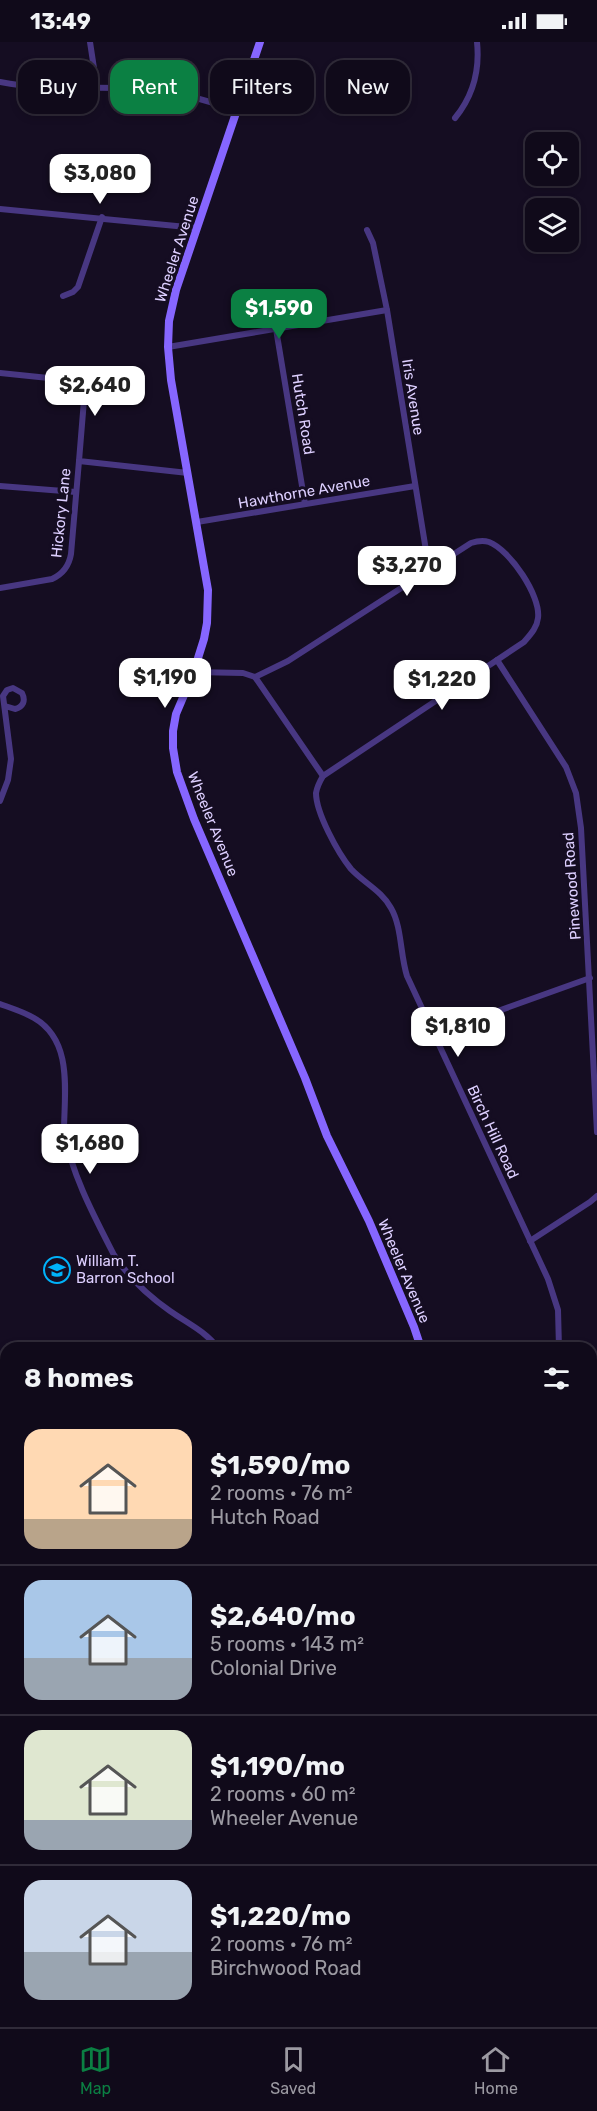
<!DOCTYPE html>
<html lang="en">
<head>
<meta charset="utf-8">
<style>
  :root { --surface:#100a1a; --page:#191323; --text:#f1f3f6; --muted:#9c9aa2; --line:#302b39; --accent:#0b8043 }
  body { margin:0; font-family:Rubik,sans-serif; background:var(--page); color:var(--text); height:100vh; display:flex; flex-direction:column; font-size:22px; white-space:nowrap }
  * { box-sizing:border-box; margin:0 }
  p { font-size:20px; color:var(--muted) }
  .icon { flex:none; width:33px; height:33px; fill:none; stroke:currentColor; stroke-width:2; stroke-linecap:round; stroke-linejoin:round }
  .map { position:relative; flex:1; overflow:hidden }
  .sheet { position:absolute; left:0px; top:1300px; width:597px; height:686px; display:flex; flex-direction:column; background:var(--surface); border-radius:18px 18px 0 0; box-shadow:0 3px 9px #0003,0 0 0 2px var(--line) }
  .sheet>* { flex:none }
  .banner { position:absolute; left:18px; top:18px; width:561px; height:54px; display:flex; gap:12px }
  .controls { position:absolute; left:525px; top:90px; display:grid; gap:12px }
  .controls a { display:grid; place-items:center; width:54px; height:54px; border-radius:12px; background:var(--surface); box-shadow:0 3px 9px #0003,0 0 0 2px var(--line); font-size:30px }
  .price { position:absolute; translate:-50% -51px; padding:0 14px; border-radius:12px; background:#fff; color:#222; font-size:20px; line-height:39px; filter:drop-shadow(0 2px 3px #0008) }
  .price::after { content:''; position:absolute; left:50%; top:36px; width:18px; height:14px; margin-left:-9px; background:inherit; clip-path:polygon(0 0,100% 0,50% 100%) }
  .price.selected { background:var(--accent); color:#fff }
  ul { padding:0; list-style:none }
  li { display:flex; align-items:center; gap:18px; height:150px; padding:0 24px }
  li+li { border-top:2px solid var(--line) }
  li span { display:grid; place-items:center; flex:none; width:168px; height:120px; border-radius:18px; color:#555 }
  li>.icon { margin-inline-start:auto }
  span .icon { width:72px; height:72px; fill:#fffc; stroke-width:1 }
  li b { font-size:26px }
  h2 { display:flex; justify-content:space-between; align-items:center; height:72px; padding:0 24px; font-size:26px }
  .chip { padding:0 21px; border-radius:18px; background:var(--surface); box-shadow:0 3px 9px #0003,0 0 0 2px var(--line); font-size:21px; line-height:54px }
  .chip.selected { background:var(--accent); color:#fff }
  .status { display:flex; justify-content:space-between; align-items:center; height:42px; padding:0 30px; background:var(--surface); direction:ltr }
  .status svg { height:16px; fill:currentColor }
  .dock { display:flex; justify-content:space-around; align-items:center; height:84px; border-top:2px solid var(--line); background:var(--surface); font-size:16px; color:var(--muted) }
  .dock a { display:grid; justify-items:center; gap:3px }
  .dock .selected { color:var(--accent) }
  .map>svg:first-child { display:block }
  .green { fill:#10282c }
  .lines { fill:none; stroke-linecap:round; stroke-linejoin:round }
  .street { stroke:#483782; stroke-width:6 }
  .secondary { stroke:#8666ff; stroke-width:8 }
  .labels { text-anchor:middle; stroke-width:6; stroke-linejoin:round; paint-order:stroke }
  .street-label { font-size:15px; fill:#ddcfff; stroke:#150d22 }
  .poi-label { font-size:15px; fill:#ddcfff; stroke:#150d22; text-anchor:start }
</style>
</head>
<body>
<div class="status"><b>13:49</b><svg viewBox="0 0 49 12"><path d="M0 12V9h3v3zM5 12V6h3v6zM10 12V3h3v9zM15 12V0h3v12zM26 1h20v11H26zM47 4h2v5h-2z"/></svg></div>
<div class="map">
<svg width="597" height="1985" viewBox="0 0 597 1985">
  <rect width="100%" height="100%" fill="#150d22"/>
  <polygon class="green" points="197,1980 530,1980 532,1985 193,1985"/>
  <g class="lines">
    <g class="street">
      <polyline points="90,0 97,46"/>
      <path d="M0 40C48 50 94 43 142 47 175 49 205 58 236 68"/>
      <path d="M455 76C473 54 480 29 477 0"/>
      <polyline points="0,167 197,186"/>
      <polyline points="367,188 373,201 387,268 429,527"/>
      <polyline points="63,254 73,250 78,245 102,175"/>
      <polyline points="276,287 305,462"/>
      <polyline points="168,305 387,268"/>
      <polyline points="0,331 68,338 80,345 84,358 79,419 188,431"/>
      <polyline points="0,444 76,450"/>
      <polyline points="197,480 415,444"/>
      <path d="M0 546 52 537C63 532 69 524 71 512L79 419"/>
      <polyline points="497,618 566,725 576,751 581,786 597,1090"/>
      <polyline points="194,630 243,631 255,635 323,734"/>
      <path d="M255 635 288 619 471 501C477 499 483 498 489 500 510 508 541 554 538 576 537 586 530 593 524 600L323 734C320 739 317 745 316 751 316 771 338 811 351 827 364 841 382 849 391 866 402 885 400 912 407 934L548 1237 558 1268 559 1306"/>
      <path d="M0 759 8 738 11 717 3 654 7 648 13 646 22 651C26 659 23 665 15 667L5 664"/>
      <path d="M0 962C11 966 24 970 34 976 74 999 64 1051 64 1090 72 1133 94 1174 114 1213 129 1236 147 1253 170 1269 187 1281 205 1289 218 1306"/>
      <polyline points="434,992 590,936"/>
      <polyline points="530,1199 590,1160 597,1154"/>
      <polyline points="0,1691 6,1682"/>
      <polyline points="153,1980 153,1983"/>
      <polyline points="77,1985 77,1980"/>
    </g>
    <g class="secondary">
      <polyline points="260,0 176,248 169,279 168,305 171,338 208,548 207,581 204,597 193,632 176,672 173,689 173,706 177,730 194,777 305,1036 327,1094 369,1179 414,1285 421,1306"/>
      <polyline points="591,1318 597,1319"/>
      <polyline points="0,1505 6,1506"/>
    </g>
  </g>
  <defs>
    <symbol id="school-ring" viewBox="-11 -11 22 22"><circle r="9.5" fill="#150d22" stroke="#00b2fa" stroke-width="1.5"/><path d="M0-5L7-2L0 1L-7-2ZM-4 1L0 2.5L4 1V4Q0 6-4 4Z" fill="#00b2fa"/></symbol>
  </defs>
  <g fill-rule="evenodd">
    <use href="#school-ring" x="42" y="1213" width="30" height="30"/>
  </g>
  <g class="labels">
    <g class="street-label">
      <text transform="translate(177 207) rotate(-72)" y="5">Wheeler Avenue</text>
      <text transform="translate(413 355) rotate(81)" y="5">Iris Avenue</text>
      <text transform="translate(303 372) rotate(81)" y="5">Hutch Road</text>
      <text transform="translate(304 450) rotate(-10)" y="5">Hawthorne Avenue</text>
      <text transform="translate(61 471) rotate(-84)" y="5">Hickory Lane</text>
      <text transform="translate(213 782) rotate(68)" y="5">Wheeler Avenue</text>
      <text transform="translate(572 844) rotate(-94)" y="5">Pinewood Road</text>
      <text transform="translate(493 1090) rotate(65)" y="5">Birch Hill Road</text>
      <text transform="translate(404 1229) rotate(67)" y="5">Wheeler Avenue</text>
    </g>
    <g class="poi-label">
      <text x="76" y="1224">William T.<tspan x="76" dy="17">Barron School</tspan></text>
    </g>
  </g>
</svg>
<div class="controls">
<a><svg class="icon" aria-label="locate" viewBox="0 0 24 24"><circle cx="12" cy="12" r="6"/><path d="M12 2v4M12 18v4M2 12h4M18 12h4"/></svg></a>
<a><svg class="icon" aria-label="layers" viewBox="0 0 24 24"><path d="M12 4l9 5-9 5-9-5zM3 14l9 5 9-5"/></svg></a>
</div>
<b class="price" style="left:100px;top:163px">$3,080</b>
<b class="price selected" style="left:279px;top:298px">$1,590</b>
<b class="price" style="left:95px;top:375px">$2,640</b>
<b class="price" style="left:407px;top:555px">$3,270</b>
<b class="price" style="left:165px;top:667px">$1,190</b>
<b class="price" style="left:442px;top:669px">$1,220</b>
<b class="price" style="left:458px;top:1016px">$1,810</b>
<b class="price" style="left:90px;top:1133px">$1,680</b>
<div class="banner">
<a class="chip">Buy</a>
<a class="chip selected">Rent</a>
<a class="chip">Filters</a>
<a class="chip">New</a>
</div>
<section class="sheet">
<h2>8 homes<svg class="icon" aria-label="filters" viewBox="0 0 24 24"><path d="M4 7h16M4 17h16"/><circle cx="9" cy="7" r="2"/><circle cx="15" cy="17" r="2"/></svg></h2>
<ul>
<li><span style="background:linear-gradient(#ffd9b3 75%,#b9a48a 0)"><svg class="icon" aria-label="home" viewBox="0 0 24 24"><path d="M3 11l9-7 9 7M6 9v11h12V9"/></svg></span><div><b>$1,590/mo</b><p>2 rooms · 76 m²</p><p>Hutch Road</p></div></li>
<li><span style="background:linear-gradient(#a9c7e8 65%,#9aa5b1 0)"><svg class="icon" aria-label="home" viewBox="0 0 24 24"><path d="M3 11l9-7 9 7M6 9v11h12V9"/></svg></span><div><b>$2,640/mo</b><p>5 rooms · 143 m²</p><p>Colonial Drive</p></div></li>
<li><span style="background:linear-gradient(#dfe7d0 75%,#9aa5b1 0)"><svg class="icon" aria-label="home" viewBox="0 0 24 24"><path d="M3 11l9-7 9 7M6 9v11h12V9"/></svg></span><div><b>$1,190/mo</b><p>2 rooms · 60 m²</p><p>Wheeler Avenue</p></div></li>
<li><span style="background:linear-gradient(#c9d6e8 60%,#9aa5b1 0)"><svg class="icon" aria-label="home" viewBox="0 0 24 24"><path d="M3 11l9-7 9 7M6 9v11h12V9"/></svg></span><div><b>$1,220/mo</b><p>2 rooms · 76 m²</p><p>Birchwood Road</p></div></li>
</ul>
</section>
</div>
<nav class="dock">
<a class="selected"><svg class="icon" aria-label="map" viewBox="0 0 24 24"><path d="M3 6l6-2 6 2 6-2v14l-6 2-6-2-6 2zM9 4v14M15 6v14"/></svg>Map</a>
<a><svg class="icon" aria-label="saved" viewBox="0 0 24 24"><path d="M7 4h10v16l-5-4-5 4z"/></svg>Saved</a>
<a><svg class="icon" aria-label="home" viewBox="0 0 24 24"><path d="M3 11l9-7 9 7M6 9v11h12V9"/></svg>Home</a>
</nav>
</body>
</html>
